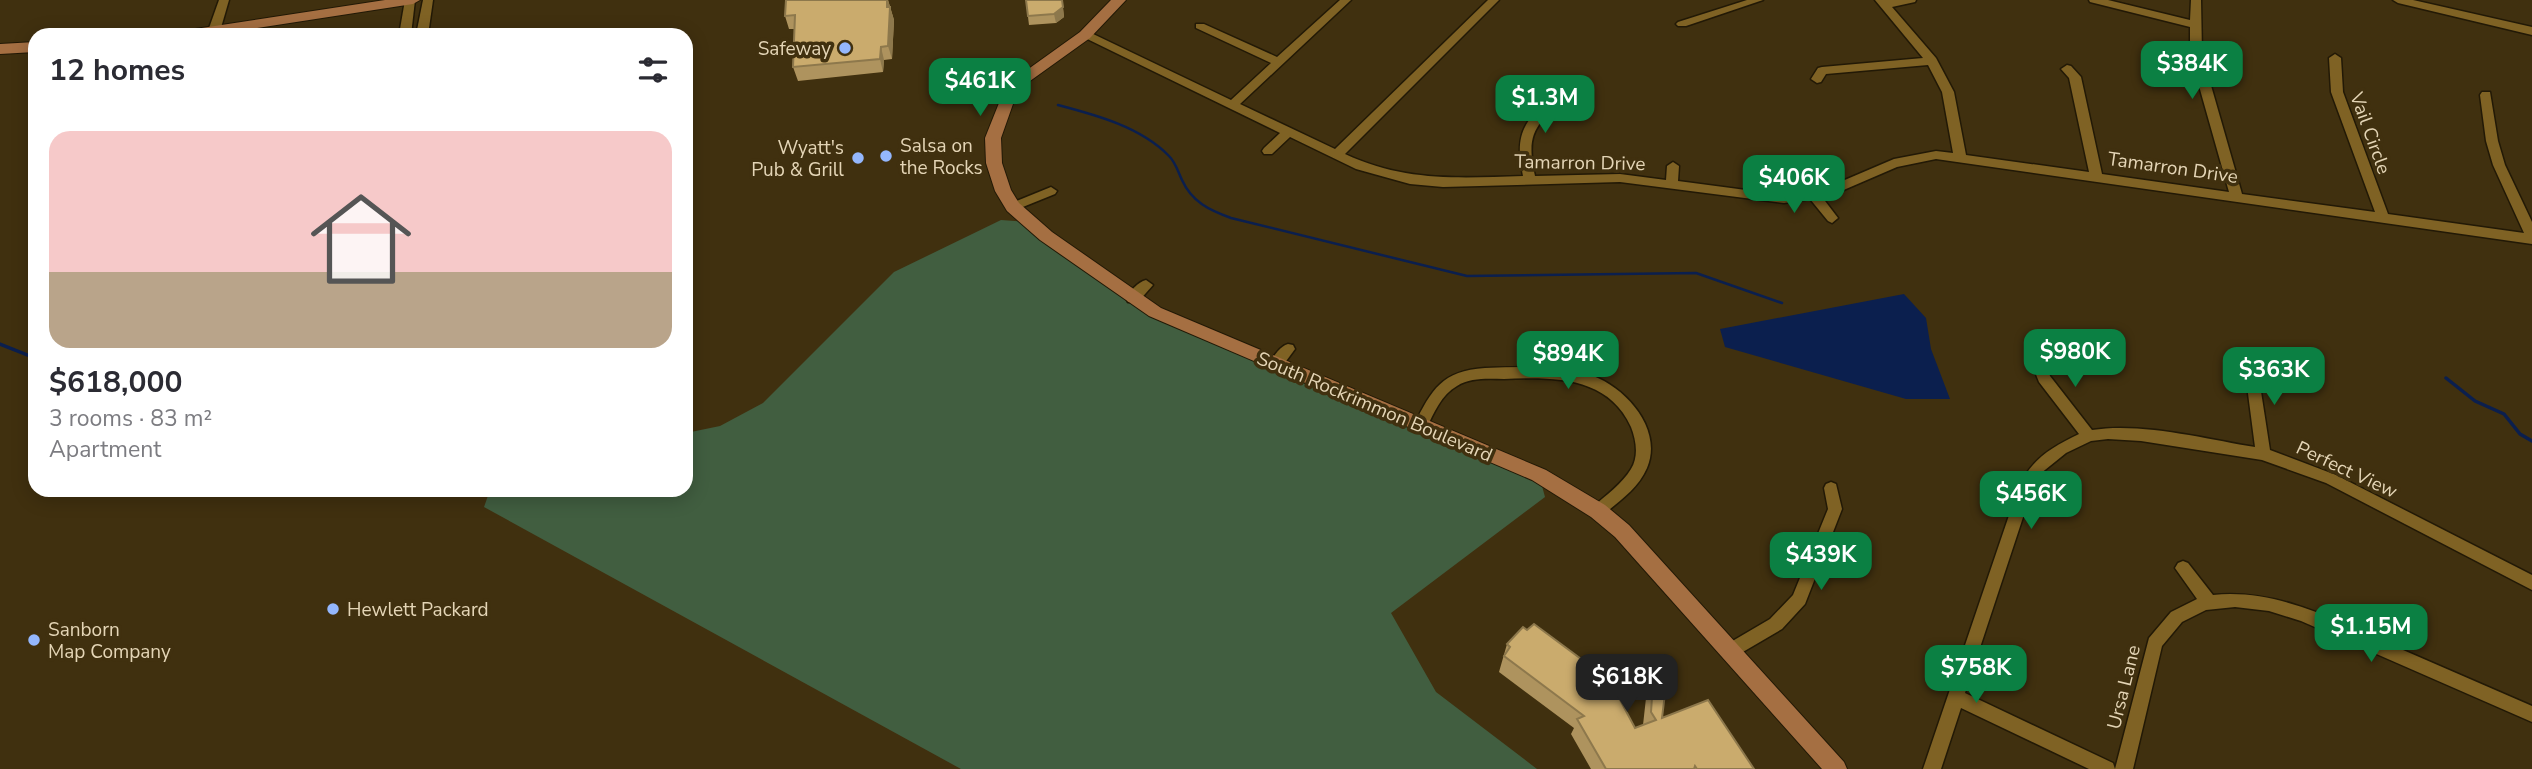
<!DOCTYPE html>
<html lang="en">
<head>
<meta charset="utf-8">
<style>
  :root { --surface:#fff; --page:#f2f2f3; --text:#2b2b33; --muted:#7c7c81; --line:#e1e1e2; --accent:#0b8043 }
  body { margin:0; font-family:"Nunito Sans",sans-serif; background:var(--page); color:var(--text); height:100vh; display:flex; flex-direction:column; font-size:26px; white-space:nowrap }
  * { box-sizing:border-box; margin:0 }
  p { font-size:23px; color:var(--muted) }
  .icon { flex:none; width:38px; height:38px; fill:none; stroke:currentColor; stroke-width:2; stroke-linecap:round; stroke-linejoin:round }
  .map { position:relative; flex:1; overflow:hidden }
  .side { position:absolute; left:28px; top:28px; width:665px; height:469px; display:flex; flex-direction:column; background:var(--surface); border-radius:21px; box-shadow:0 4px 18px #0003 }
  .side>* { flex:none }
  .price { position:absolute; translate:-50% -60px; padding:0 16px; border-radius:14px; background:var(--accent); color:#fff; font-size:23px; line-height:46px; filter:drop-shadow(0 2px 4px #0008) }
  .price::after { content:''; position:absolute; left:50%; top:42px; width:21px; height:16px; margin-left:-10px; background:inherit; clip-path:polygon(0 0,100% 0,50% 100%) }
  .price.selected { background:#222; color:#fff }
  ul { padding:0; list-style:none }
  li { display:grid; align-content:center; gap:14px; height:371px; padding:0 21px }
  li+li { border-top:2px solid var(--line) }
  li span { display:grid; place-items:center; height:217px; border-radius:21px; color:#555 }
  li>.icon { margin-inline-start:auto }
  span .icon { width:126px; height:126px; fill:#fffc; stroke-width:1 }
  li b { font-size:30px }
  h2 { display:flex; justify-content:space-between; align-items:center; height:84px; padding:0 21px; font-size:30px }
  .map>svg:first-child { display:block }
  .green { fill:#415e40 }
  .water { fill:#0b1f4e }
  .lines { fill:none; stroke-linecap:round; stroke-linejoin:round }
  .stream-far1 { stroke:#0b1f4e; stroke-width:2.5 }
  .stream { stroke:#0b1f4e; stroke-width:3.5 }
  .street-casing { stroke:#221906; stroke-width:3 }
  .secondary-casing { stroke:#221906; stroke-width:2 }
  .street { fill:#7f6224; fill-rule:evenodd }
  .secondary { fill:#a56f42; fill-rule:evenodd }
  .wall { fill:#ae935e }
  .shaded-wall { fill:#8d784c }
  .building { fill:#caab6d; stroke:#8d784c; stroke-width:2 }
  .poi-dot { fill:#94b7fd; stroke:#40300f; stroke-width:2.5 }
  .labels { text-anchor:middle; stroke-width:7; stroke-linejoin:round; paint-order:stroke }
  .poi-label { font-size:19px; fill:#e4d5b6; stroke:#40300f; text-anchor:start }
  .street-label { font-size:19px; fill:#e4d5b6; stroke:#40300f }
</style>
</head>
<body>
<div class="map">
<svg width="2532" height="769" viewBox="0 0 2532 769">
  <rect width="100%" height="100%" fill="#40300f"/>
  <polygon class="green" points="1001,220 1029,222 1155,312 1539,475 1545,497 1391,613 1436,692 1537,769 961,769 484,507 490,490 686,490 686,433 720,426 763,403 894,272"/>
  <polygon class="water" points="1904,294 1926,318 1931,349 1950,399 1906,399 1725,347 1720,329"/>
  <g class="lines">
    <path class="stream-far1" d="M1058 105C1096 115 1141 127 1169 156 1176 163 1178 172 1182 180 1192 202 1209 210 1231 218L1467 276 1696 273 1782 303"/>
    <g class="stream">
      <polyline points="0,344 35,358"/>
      <polyline points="2446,378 2475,401 2504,414 2520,434 2532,441"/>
    </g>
    <defs>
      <g id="street">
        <polygon points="219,0 229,0 220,31 214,35 208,31"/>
        <polygon points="405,0 415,0 411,35 399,35"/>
        <polygon points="423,0 433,0 428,35 416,35"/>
        <path d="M1340 0H1351L1240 104 1335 149 1488 0H1499L1345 154C1405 182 1459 178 1523 176 1513 129 1527 122 1556 88L1560 87 1566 91C1540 127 1524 127 1535 176L1620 174 1666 180 1667 166 1673 162 1679 166 1678 181 1784 195 1826 188 1894 159 1936 151 1953 153 1942 92 1928 65 1826 74 1821 82 1817 83 1811 79 1818 68 1822 67 1923 58 1875 0H1916L1915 2 1892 7 1936 58 1954 92 1966 155 2089 172 2069 78 2061 69 2067 65 2071 66 2081 77 2102 174 2229 192 2190 54V27L2090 2 2089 0H2108L2190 20 2191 0H2201L2202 54 2242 194 2375 212 2331 92 2329 58 2335 54 2341 58 2343 92 2388 214 2524 233 2493 165 2486 141 2480 95 2482 92H2490L2498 141 2505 165 2532 222V244L1936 159 1897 167 1832 195 1822 197 1838 218 1832 223 1828 221 1810 199 1784 203 1620 182 1443 187 1410 184 1356 169 1290 137 1272 154H1264L1262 151 1264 148 1280 133 1079 35 1081 32H1089L1231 100 1271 63 1196 28V24H1204L1277 57Z"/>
        <polygon points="1747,0 1763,0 1686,26 1678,26 1676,24 1678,22"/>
        <polygon points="2393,0 2413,0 2532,27 2532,35 2398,3"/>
        <polygon points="1051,187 1057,191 1055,194 1013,211 1007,207 1009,204"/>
        <path d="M1146 280 1153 285 1138 302H1128L1126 298C1130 291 1138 282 1146 280Z"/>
        <path d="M2049 337 2056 342 2045 362 2050 376 2092 430C2141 422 2206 439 2255 447L2244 363 2246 359H2256L2270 450 2336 475 2532 575V590L2326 483 2262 460 2141 441 2108 439 2091 441 2066 453 2040 474 2033 487 1965 693 2113 763 2115 769 2149 638 2171 612 2197 599 2175 568 2178 563 2183 561 2188 563 2213 595C2281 588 2343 624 2403 650 2446 669 2489 687 2532 706V722L2301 621 2269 611 2235 607 2206 610 2182 622 2162 646 2133 769H2089L1961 708 1941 769H1923L2019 486C2033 458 2052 447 2079 434L2039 382 2031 362 2044 338Z"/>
        <path d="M1288 344 1293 345 1295 349 1281 368H1271L1269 364C1273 357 1280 346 1288 344Z"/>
        <path d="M1485 368C1519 367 1554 365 1587 374 1623 384 1664 428 1647 468 1638 489 1619 501 1603 515L1598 517 1593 515 1590 511 1593 507C1606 495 1622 484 1631 469 1639 456 1636 440 1631 427 1608 376 1553 377 1504 379 1489 379 1471 377 1457 386 1441 395 1434 413 1426 429H1416L1414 425C1432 389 1442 371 1485 368Z"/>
        <polygon points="1831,482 1836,484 1842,509 1805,604 1782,629 1736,656 1730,658 1724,656 1722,651 1724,646 1770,619 1793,595 1828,509 1824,488 1826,484"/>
      </g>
      <g id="secondary">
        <polygon points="385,0 420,0 413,4 211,35 175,35 182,31"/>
        <polygon points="1111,0 1126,0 1090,38 1030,81 1013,104 1001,138 1002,163 1011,190 1019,203 1052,232 1161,308 1546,470 1605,505 1629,525 1844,762 1847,769 1822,769 1615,537 1591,517 1532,480 1149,316 1040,240 1007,211 995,191 986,163 985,138 999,103 1020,75 1080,32"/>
        <polygon points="35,42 35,52 0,54 0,44"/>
      </g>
    </defs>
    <use href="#street" class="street-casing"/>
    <use href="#secondary" class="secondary-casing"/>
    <use href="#street" class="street"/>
    <use href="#secondary" class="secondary"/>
  </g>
  <g class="wall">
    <polygon points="888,0 894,20 892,59 884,60 883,72 798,81 793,67 795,29 789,29 785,16"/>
    <polygon points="1026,0 1062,0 1064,17 1056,23 1029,25"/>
    <polygon points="1507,644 1609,690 1635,728 1643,725 1646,698 1653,683 1662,718 1754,769 1591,769 1571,734 1574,728 1499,672"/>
  </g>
  <g class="shaded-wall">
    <polygon points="887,0 888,0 894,20 892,59 888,46"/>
    <polygon points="1063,7 1064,17 1056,23 1054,14"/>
    <polygon points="881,47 884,60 883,72 880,59"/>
  </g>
  <g class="building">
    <polygon points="786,0 887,0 887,7 890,7 888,46 881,47 880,59 793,67 795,15 785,16"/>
    <polygon points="1026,0 1062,0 1063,7 1054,14 1028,16"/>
    <polygon points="1534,624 1612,682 1606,689 1617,694 1635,728 1656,720 1651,712 1653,683 1666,685 1662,718 1708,700 1754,769 1697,769 1695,766 1694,769 1606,769 1577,719 1584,716 1504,656 1510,647 1507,644 1523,627 1527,630"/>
  </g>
  <g class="poi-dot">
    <circle cx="845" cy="48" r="7"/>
    <circle cx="886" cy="156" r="7"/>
    <circle cx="858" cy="158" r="7"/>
    <circle cx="333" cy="609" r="7"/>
    <circle cx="34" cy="640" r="7"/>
  </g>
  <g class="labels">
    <g class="poi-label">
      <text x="831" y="55" text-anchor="end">Safeway</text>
      <text x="900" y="152">Salsa on<tspan x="900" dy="22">the Rocks</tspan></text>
      <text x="844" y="154" text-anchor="end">Wyatt's<tspan x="844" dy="22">Pub &amp; Grill</tspan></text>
      <text x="347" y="616">Hewlett Packard</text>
      <text x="48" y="636">Sanborn<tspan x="48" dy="22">Map Company</tspan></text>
    </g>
    <g class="street-label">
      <text transform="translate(2371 133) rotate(70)" y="7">Vail Circle</text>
      <text transform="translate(1580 162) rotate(1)" y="7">Tamarron Drive</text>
      <text transform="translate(2173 167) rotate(8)" y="7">Tamarron Drive</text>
      <text transform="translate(1375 406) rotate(23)" y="7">South Rockrimmon Boulevard</text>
      <text transform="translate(2347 469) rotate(25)" y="7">Perfect View</text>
      <text transform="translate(2123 687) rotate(-76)" y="7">Ursa Lane</text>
    </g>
  </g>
</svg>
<b class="price" style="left:2192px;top:101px">$384K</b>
<b class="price" style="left:980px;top:118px">$461K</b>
<b class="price" style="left:1545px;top:135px">$1.3M</b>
<b class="price" style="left:1794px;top:215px">$406K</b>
<b class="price" style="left:2075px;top:389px">$980K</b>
<b class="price" style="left:1568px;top:391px">$894K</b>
<b class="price" style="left:2274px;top:407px">$363K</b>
<b class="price" style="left:2031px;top:531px">$456K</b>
<b class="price" style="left:1821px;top:592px">$439K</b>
<b class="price" style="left:2371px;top:664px">$1.15M</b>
<b class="price" style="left:1976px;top:705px">$758K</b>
<b class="price selected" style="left:1627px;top:714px">$618K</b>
<section class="side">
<h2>12 homes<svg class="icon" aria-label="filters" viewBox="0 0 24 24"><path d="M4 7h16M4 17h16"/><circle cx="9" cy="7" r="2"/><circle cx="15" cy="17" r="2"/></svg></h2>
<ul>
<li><span style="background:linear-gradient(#f6c9c9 65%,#b9a48a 0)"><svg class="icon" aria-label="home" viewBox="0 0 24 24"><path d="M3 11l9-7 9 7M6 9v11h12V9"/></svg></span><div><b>$618,000</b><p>3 rooms · 83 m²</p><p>Apartment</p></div></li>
</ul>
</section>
</div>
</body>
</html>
